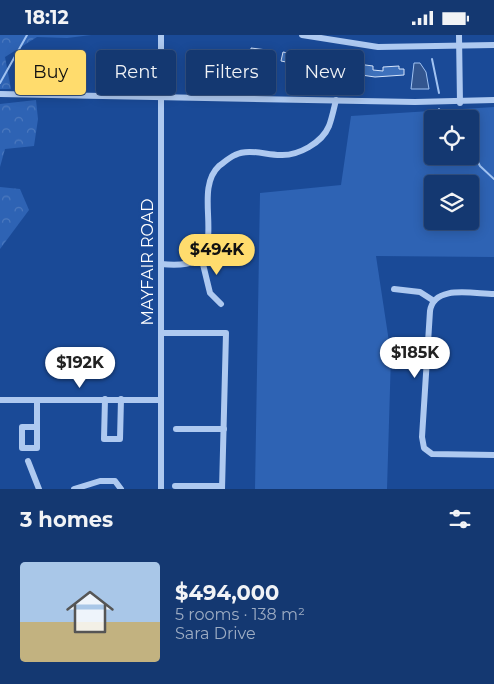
<!DOCTYPE html>
<html lang="en">
<head>
<meta charset="utf-8">
<style>
  :root { --surface:#143871; --page:#214379; --text:#f1f3f6; --muted:#9dacc3; --line:#335284; --accent:#ffdc6d }
  body { margin:0; font-family:Montserrat,sans-serif; background:var(--page); color:var(--text); height:100vh; display:flex; flex-direction:column; font-size:19px; white-space:nowrap }
  * { box-sizing:border-box; margin:0 }
  p { font-size:16px; color:var(--muted) }
  .icon { flex:none; width:28px; height:28px; fill:none; stroke:currentColor; stroke-width:2; stroke-linecap:round; stroke-linejoin:round }
  .map { position:relative; height:454px; overflow:hidden }
  .drawer { display:flex; flex-direction:column; background:var(--surface); flex:1 }
  .drawer>* { flex:none }
  .banner { position:absolute; left:15px; top:15px; width:465px; height:45px; display:flex; gap:10px }
  .buttons { position:absolute; left:424px; top:75px; display:grid; gap:10px }
  .buttons a { display:grid; place-items:center; width:55px; height:55px; border-radius:5px; background:var(--surface); box-shadow:0 2px 12px #0003,0 0 0 1px var(--line); font-size:25px }
  .price { position:absolute; translate:-50% -42px; padding:0 11px; border-radius:18px; background:#fff; color:#222; font-size:16px; line-height:32px; filter:drop-shadow(0 1px 2px #0008) }
  .price::after { content:''; position:absolute; left:50%; top:30px; width:15px; height:11px; margin-left:-8px; background:inherit; clip-path:polygon(0 0,100% 0,50% 100%) }
  .price.selected { background:var(--accent); color:#111 }
  ul { padding:0; list-style:none }
  li { display:flex; align-items:center; gap:15px; height:125px; padding:0 20px }
  li span { display:grid; place-items:center; flex:none; width:140px; height:100px; border-radius:5px; color:#555 }
  li>.icon { margin-inline-start:auto }
  span .icon { width:60px; height:60px; fill:#fffc; stroke-width:1 }
  li b { font-size:21px }
  h2 { display:flex; justify-content:space-between; align-items:center; height:60px; padding:0 20px; font-size:21px }
  .pill { padding:0 18px; border-radius:5px; background:var(--surface); box-shadow:0 2px 12px #0003,0 0 0 1px var(--line); font-size:18px; line-height:45px }
  .pill.selected { background:var(--accent); color:#111 }
  .status { display:flex; justify-content:space-between; align-items:center; height:35px; padding:0 25px; background:var(--surface); direction:ltr }
  .status svg { height:14px; fill:currentColor }
  .map>svg:first-child { display:block }
  .grass { fill:#2e63b4; fill-rule:evenodd }
  .forest { fill:url(#forest-crowns) }
  .water { fill:#33568f; stroke:#a1c3f2 }
  .lines { fill:none; stroke-linecap:round; stroke-linejoin:round }
  .stream { stroke:#a1c3f2; stroke-width:2 }
  .building { fill:#3e71bc; stroke:#d5e4fb }
  .minor { stroke:#aec9f0; stroke-width:6 }
  .labels { text-anchor:middle; stroke-width:5; stroke-linejoin:round; paint-order:stroke }
  .street-label { font-size:16px; fill:#fff; stroke:#1a4a97 }
</style>
</head>
<body>
<div class="status"><b>18:12</b><svg viewBox="0 0 49 12"><path d="M0 12V9h3v3zM5 12V6h3v6zM10 12V3h3v9zM15 12V0h3v12zM26 1h20v11H26zM47 4h2v5h-2z"/></svg></div>
<div class="map">
<svg width="494" height="454" viewBox="0 0 494 454">
  <defs>
    <pattern id="forest-crowns" width="20" height="18" patternUnits="userSpaceOnUse" patternTransform="scale(1.25)"><rect width="20" height="18" fill="#2e63b4"/><path d="M2 6a3 3 0 1 1 6 0M12 15a3 3 0 1 1 6 0" fill="none" stroke="#4d7abf"/></pattern>
  </defs>
  <rect width="100%" height="100%" fill="#1a4a97"/>
  <path class="grass" d="M494 72V222L376 221 391 320 387 454H255L260 158 341 150 351 81ZM432 84H470V121H432ZM432 149H470V186H432Z"/>
  <g class="forest">
    <polygon points="0,0 91,0 67,3 37,2 5,22 11,54 0,54"/>
    <polygon points="36,65 38,84 34,111 5,114 0,132 0,69"/>
    <polygon points="0,152 20,154 29,175 0,214"/>
  </g>
  <polygon class="water" points="414,28 420,28 426,37 429,54 411,54"/>
  <g class="lines">
    <g class="stream">
      <polyline points="432,24 439,58"/>
      <polyline points="0,48 27,0"/>
      <polyline points="439,74 439,84"/>
      <polyline points="470,112 480,131 494,144"/>
    </g>
  </g>
  <g class="building">
    <polygon points="251,13 267,15 267,25 259,28 256,23 251,23"/>
    <polygon points="226,15 233,18 230,29 212,24 214,16 225,19"/>
    <polygon points="283,17 298,20 298,22 301,22 300,29 296,28 295,32 290,31 291,28 281,26"/>
    <polygon points="311,21 327,24 325,34 309,32"/>
    <polygon points="335,26 373,31 373,35 383,36 383,32 399,31 399,34 404,34 404,40 375,42 334,36"/>
  </g>
  <g class="lines">
    <g class="minor">
      <polyline points="161,0 161,454"/>
      <polyline points="302,0 378,12 494,10"/>
      <polyline points="459,0 460,68"/>
      <polyline points="0,59 415,67 494,65"/>
      <polyline points="201,221 210,258 221,269"/>
      <path d="M161 229C171 230 185 231 195 226 224 210 193 155 219 131 223 128 230 122 235 120 248 113 266 120 280 120 298 121 322 108 329 91 332 83 334 73 336 65"/>
      <polyline points="394,254 420,257 434,266"/>
      <path d="M494 259C474 259 434 249 430 276L422 402 424 413 432 419 494 420"/>
      <polyline points="161,298 226,298 222,454"/>
      <polyline points="105,364 104,404 120,404 121,364"/>
      <polyline points="0,365 160,365"/>
      <polyline points="37,392 22,392 22,413 37,413 37,365"/>
      <polyline points="176,394 224,394"/>
      <polyline points="28,426 39,454"/>
      <polyline points="175,451 222,451"/>
      <polyline points="74,454 100,446 115,446 121,454"/>
    </g>
  </g>
  <g class="labels">
    <g class="street-label">
      <text transform="translate(147 227) rotate(-90)" y="6">MAYFAIR ROAD</text>
    </g>
  </g>
</svg>
<div class="buttons">
<a><svg class="icon" aria-label="locate" viewBox="0 0 24 24"><circle cx="12" cy="12" r="6"/><path d="M12 2v4M12 18v4M2 12h4M18 12h4"/></svg></a>
<a><svg class="icon" aria-label="layers" viewBox="0 0 24 24"><path d="M12 4l9 5-9 5-9-5zM3 14l9 5 9-5"/></svg></a>
</div>
<b class="price selected" style="left:217px;top:241px">$494K</b>
<b class="price" style="left:415px;top:344px">$185K</b>
<b class="price" style="left:80px;top:354px">$192K</b>
<div class="banner">
<a class="pill selected">Buy</a>
<a class="pill">Rent</a>
<a class="pill">Filters</a>
<a class="pill">New</a>
</div>
</div>
<section class="drawer">
<h2>3 homes<svg class="icon" aria-label="filters" viewBox="0 0 24 24"><path d="M4 7h16M4 17h16"/><circle cx="9" cy="7" r="2"/><circle cx="15" cy="17" r="2"/></svg></h2>
<ul>
<li><span style="background:linear-gradient(#a9c7e8 60%,#c2b280 0)"><svg class="icon" aria-label="home" viewBox="0 0 24 24"><path d="M3 11l9-7 9 7M6 9v11h12V9"/></svg></span><div><b>$494,000</b><p>5 rooms · 138 m²</p><p>Sara Drive</p></div></li>
</ul>
</section>
</body>
</html>
